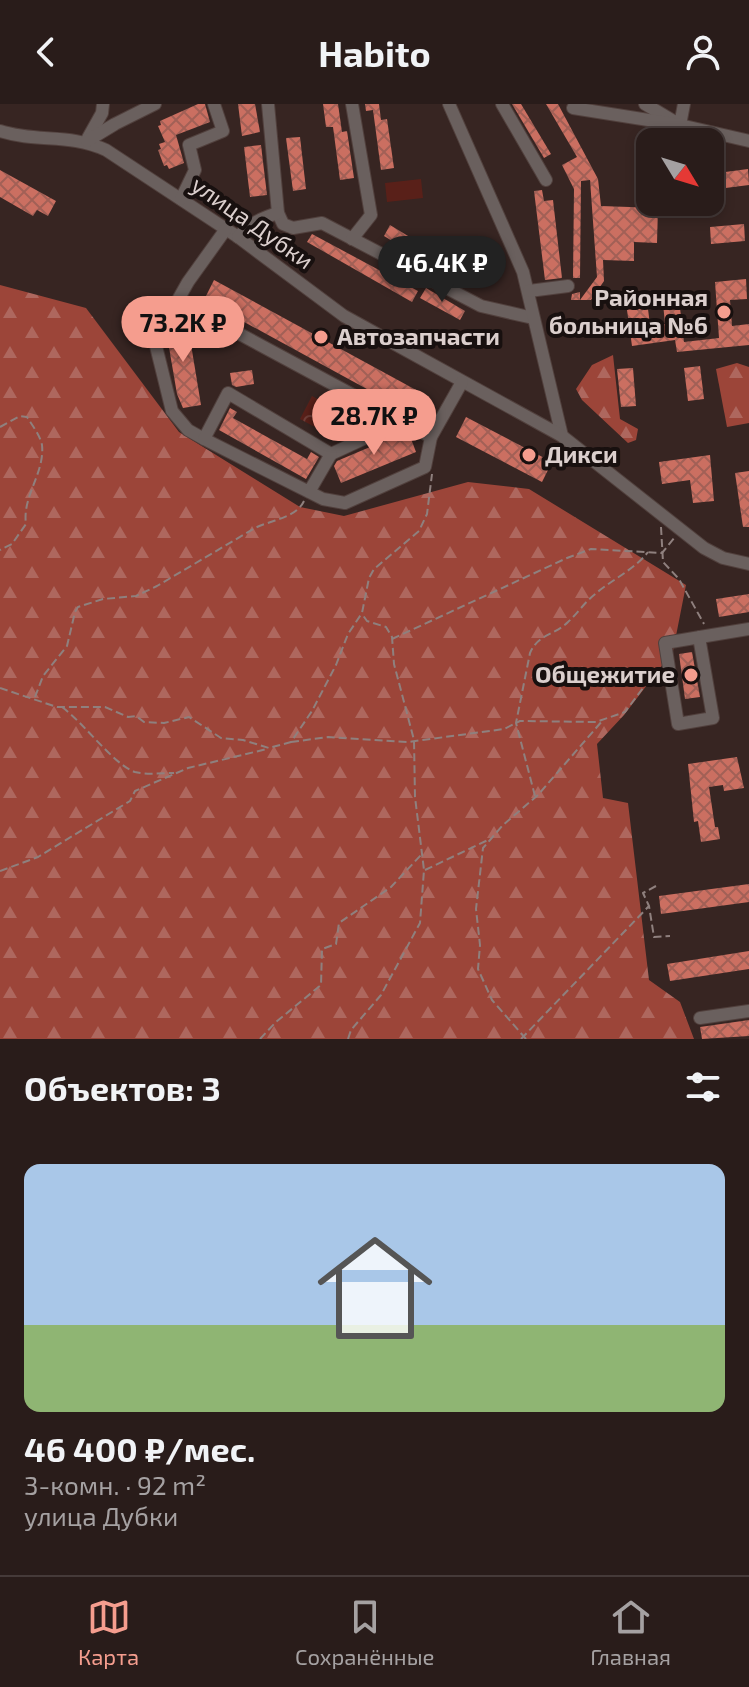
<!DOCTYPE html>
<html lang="ru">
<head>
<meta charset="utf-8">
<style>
  :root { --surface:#291c1a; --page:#312523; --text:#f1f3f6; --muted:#a5a1a2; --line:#453a39; --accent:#f59d8e }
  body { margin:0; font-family:"Exo 2",sans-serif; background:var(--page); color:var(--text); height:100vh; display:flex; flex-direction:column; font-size:30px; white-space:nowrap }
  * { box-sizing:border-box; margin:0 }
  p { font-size:26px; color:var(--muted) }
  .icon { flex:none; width:44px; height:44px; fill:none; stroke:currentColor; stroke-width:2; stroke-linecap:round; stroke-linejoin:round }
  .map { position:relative; height:935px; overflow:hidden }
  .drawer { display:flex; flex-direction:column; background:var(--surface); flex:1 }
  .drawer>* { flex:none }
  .needle { width:52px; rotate:128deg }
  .fabs { position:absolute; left:636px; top:24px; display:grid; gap:16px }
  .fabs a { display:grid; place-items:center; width:88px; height:88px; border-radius:16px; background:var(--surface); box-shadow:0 4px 12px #0003,0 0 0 2px var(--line); font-size:40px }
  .price { position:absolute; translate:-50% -68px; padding:0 18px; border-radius:28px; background:var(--accent); color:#111; font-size:26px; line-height:52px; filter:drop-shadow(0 2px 4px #0008) }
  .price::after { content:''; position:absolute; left:50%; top:48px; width:24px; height:18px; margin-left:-12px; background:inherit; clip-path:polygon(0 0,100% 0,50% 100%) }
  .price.active { background:#222; color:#fff }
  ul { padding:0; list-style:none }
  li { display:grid; align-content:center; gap:16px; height:424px; padding:0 24px }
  li span { display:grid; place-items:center; height:248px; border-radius:16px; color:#555 }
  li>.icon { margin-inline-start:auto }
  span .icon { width:144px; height:144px; fill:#fffc; stroke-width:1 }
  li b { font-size:34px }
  h2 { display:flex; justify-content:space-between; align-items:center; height:96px; padding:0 24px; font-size:34px }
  header { display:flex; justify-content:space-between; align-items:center; height:104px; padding:0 24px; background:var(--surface); font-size:36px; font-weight:700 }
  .menu { display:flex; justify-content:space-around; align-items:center; height:112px; border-top:2px solid var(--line); background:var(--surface); font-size:22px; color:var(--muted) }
  .menu a { display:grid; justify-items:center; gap:4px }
  .menu .active { color:var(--accent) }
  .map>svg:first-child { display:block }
  .green { fill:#592019 }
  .forest { fill:url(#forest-firs) }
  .park { fill:url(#park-crowns) }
  .building { fill:url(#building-cross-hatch) }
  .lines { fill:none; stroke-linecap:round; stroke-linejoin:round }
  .minor-casing { stroke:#51403d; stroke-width:14 }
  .path { stroke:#8f807e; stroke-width:2; stroke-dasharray:8 4; stroke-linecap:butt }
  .minor { stroke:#6a605e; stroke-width:12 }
  .poi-dot { fill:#f59d8e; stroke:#18100f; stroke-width:3 }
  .labels { text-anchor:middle; stroke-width:8; stroke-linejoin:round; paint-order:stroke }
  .street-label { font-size:24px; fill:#dbcfcd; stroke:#18100f }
  .poi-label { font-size:24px; font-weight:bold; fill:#dbcfcd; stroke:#18100f; text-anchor:end }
</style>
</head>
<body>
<header><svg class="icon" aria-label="back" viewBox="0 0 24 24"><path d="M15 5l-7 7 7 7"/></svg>Habito<svg class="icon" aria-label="person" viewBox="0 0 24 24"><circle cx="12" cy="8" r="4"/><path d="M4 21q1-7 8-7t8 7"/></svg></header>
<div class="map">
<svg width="749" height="935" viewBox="0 0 749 935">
  <defs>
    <pattern id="forest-firs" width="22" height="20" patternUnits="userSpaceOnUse" patternTransform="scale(2)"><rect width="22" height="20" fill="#9c4539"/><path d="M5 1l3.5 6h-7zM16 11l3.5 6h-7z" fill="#ae675e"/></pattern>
    <pattern id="park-crowns" width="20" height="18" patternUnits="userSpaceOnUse" patternTransform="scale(2)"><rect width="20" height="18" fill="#592019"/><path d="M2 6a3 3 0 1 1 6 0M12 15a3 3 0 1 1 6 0" fill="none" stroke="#703f39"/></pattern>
    <pattern id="building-cross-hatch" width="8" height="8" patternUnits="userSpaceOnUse" patternTransform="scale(2)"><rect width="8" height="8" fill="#cb6f61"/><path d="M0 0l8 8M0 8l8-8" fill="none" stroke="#a26056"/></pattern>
  </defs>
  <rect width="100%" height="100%" fill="#372522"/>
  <polygon class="green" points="421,75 423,94 387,98 385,79"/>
  <g class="forest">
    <polygon points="0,181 86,204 179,328 300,403 344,412 468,378 529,385 686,481 673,547 624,611 597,640 603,694 628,699 649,876 680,898 694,935 0,935"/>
    <polygon points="613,251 620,315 638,325 636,336 628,339 582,296 576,285 592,261"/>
    <polygon points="737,259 749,263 749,319 727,323 716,265"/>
  </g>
  <polygon class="park" points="312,292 367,322 337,335 300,315"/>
  <g class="building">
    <polygon points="198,0 205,0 210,18 176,31 184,59 169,65 167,61 164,62 158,46 161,45 159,40 165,38 158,22 161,21 160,17"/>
    <polygon points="238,0 255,0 260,28 242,32"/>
    <polygon points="323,0 338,0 342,28 347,27 354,74 340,76 333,23 326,23"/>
    <polygon points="365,0 379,0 381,16 387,15 394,64 381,66 373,6 366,7"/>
    <polygon points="512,0 521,0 551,50 544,54"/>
    <polygon points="546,0 558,0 598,75 601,102 658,104 657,139 634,138 634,157 603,156 604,177 591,196 571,196 572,190 580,188 580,196 597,173 590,76 581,77 580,174 573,174 574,85 562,61 577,53"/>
    <polygon points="300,33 306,85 293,87 286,34"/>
    <polygon points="638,33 650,34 650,56 648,56 647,63 636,62"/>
    <polygon points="261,41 267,91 250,93 244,43"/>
    <polygon points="748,65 749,81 710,86 710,70"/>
    <polygon points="0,66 56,97 48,112 37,106 33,112 0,93"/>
    <polygon points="542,86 544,97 553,96 562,174 545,176 534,87"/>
    <polygon points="744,120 745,137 711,140 710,123"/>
    <polygon points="390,121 436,149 430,160 384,132"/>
    <polygon points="312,130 418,187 412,198 307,138"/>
    <polygon points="449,145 487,169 480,180 442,156"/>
    <polygon points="746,175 747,195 730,196 732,222 749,220 749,241 677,248 675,236 632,242 626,199 647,197 650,221 665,220 662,189 678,187 684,238 719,234 715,178"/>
    <polygon points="214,176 429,293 418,313 204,196"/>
    <polygon points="426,184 465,207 460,216 420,194"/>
    <polygon points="187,216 201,301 183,304 177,290 166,226 170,226 169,220"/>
    <polygon points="700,262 704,295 688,297 684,264"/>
    <polygon points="633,264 636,302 621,303 617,265"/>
    <polygon points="252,266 254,280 236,283 232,281 230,269"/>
    <polygon points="230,304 237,308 233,314 307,355 311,348 319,353 306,375 219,326"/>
    <polygon points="466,313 552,358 542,378 456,333"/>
    <polygon points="403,329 404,332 410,332 416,348 341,379 334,362 337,357"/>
    <polygon points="710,351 714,397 693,399 690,376 662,380 659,358"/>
    <polygon points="749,367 749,423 743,423 735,369"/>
    <polygon points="749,490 749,508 719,513 716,495"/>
    <polygon points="692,548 700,593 685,595 679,550"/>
    <polygon points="737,653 744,684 724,687 723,681 709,683 715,723 718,723 720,735 701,738 698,717 694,718 688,660"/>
    <polygon points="749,780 749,798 661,810 659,792"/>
    <polygon points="749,847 749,865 670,877 667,860"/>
    <polygon points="749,916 749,932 702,935 700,923"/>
  </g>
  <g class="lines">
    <defs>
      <g id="minor">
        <polyline points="268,0 278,109 283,120 293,124 322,119 481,202 533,214"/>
        <polyline points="352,0 371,111 352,135"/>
        <polyline points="449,0 523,168 562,332"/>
        <polyline points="502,0 546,76"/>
        <polyline points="645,0 680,21 684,0"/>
        <polyline points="573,4 680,21 749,37"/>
        <path d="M0 27C37 39 69 29 106 46L238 133 344 212 562 332 704 444 723 454 749 460"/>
        <polyline points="88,34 102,9 103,0"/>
        <polyline points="87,37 115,20 155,0"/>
        <polyline points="181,95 195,66 189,41 223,27 214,0"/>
        <polyline points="226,125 188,178 179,194 184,200 431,333"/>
        <path d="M238 133C250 120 261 114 278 109"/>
        <polyline points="529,187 568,182"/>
        <polyline points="183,198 159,214 154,234 172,307 188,326 204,335"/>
        <polyline points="331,350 402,317"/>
        <polyline points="309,388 331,350 228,289 204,335 323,395 345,399 425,363 431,333 462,278"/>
        <polyline points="699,533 713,614 678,620 665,539 706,532 749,525"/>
        <polyline points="700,914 749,907"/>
      </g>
    </defs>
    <use href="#minor" class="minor-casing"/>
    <g class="path">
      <path d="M0 323 20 312 27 313C32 321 40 331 42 341 45 369 22 392 26 420L12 440 0 446"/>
      <polyline points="661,423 663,458 679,475 704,520"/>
      <polyline points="392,535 567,454 591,445 662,449 675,433"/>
      <polyline points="0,584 57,603 105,603 128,613 136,612 144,618 164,619 189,613 221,634 243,636 269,644 291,638 312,607 336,561 348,530 362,509 369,474 374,465 419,427 427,410 432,370"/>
      <path d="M35 593 43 572 67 542 75 508 78 503 103 495 136 492 157 482 255 424C271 416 296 414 304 397"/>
      <path d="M62 603C84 619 114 661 135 668 146 671 162 669 174 669"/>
      <polyline points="291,638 328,633 408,638 504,625 520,617 596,618 625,608 658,564"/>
      <path d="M535 692 516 619 530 549C538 530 555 531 568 518 577 510 584 499 594 491 611 476 634 466 648 448"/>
      <polyline points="425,766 488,736"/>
      <polyline points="0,767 38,753 130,697 135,687 188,664 267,645"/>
      <polyline points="656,782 643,789 649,802 654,833 670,832"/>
      <polyline points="260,935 276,918 321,881 322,845 336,840 339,819 391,783 421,751"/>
      <polyline points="348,935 351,926 381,891 420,819 424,766 415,693 414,636 394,560 392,533 386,523 367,517 362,510"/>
      <polyline points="521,935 649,802"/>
      <polyline points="526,935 492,896 478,865 480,841 476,805 483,744 503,721 538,691 603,616"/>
    </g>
    <use href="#minor" class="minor"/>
  </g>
  <g class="poi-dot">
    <circle cx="724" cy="208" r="8"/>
    <circle cx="321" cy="233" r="8"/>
    <circle cx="529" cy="351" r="8"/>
    <circle cx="691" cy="571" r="8"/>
  </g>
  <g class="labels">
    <g class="street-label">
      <text transform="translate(252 119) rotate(35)" y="8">улица Дубки</text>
    </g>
    <g class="poi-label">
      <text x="708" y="202">Районная<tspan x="708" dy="28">больница №6</tspan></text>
      <text x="337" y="241" text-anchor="start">Автозапчасти</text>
      <text x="545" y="359" text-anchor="start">Дикси</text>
      <text x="675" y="579">Общежитие</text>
    </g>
  </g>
</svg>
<div class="fabs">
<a><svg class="needle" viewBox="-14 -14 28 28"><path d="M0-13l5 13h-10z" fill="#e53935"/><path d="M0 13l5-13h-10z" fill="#a5a1a2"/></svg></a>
</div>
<b class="price active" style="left:442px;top:200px">46.4K ₽</b>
<b class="price" style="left:183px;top:260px">73.2K ₽</b>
<b class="price" style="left:374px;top:353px">28.7K ₽</b>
</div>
<section class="drawer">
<h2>Объектов: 3<svg class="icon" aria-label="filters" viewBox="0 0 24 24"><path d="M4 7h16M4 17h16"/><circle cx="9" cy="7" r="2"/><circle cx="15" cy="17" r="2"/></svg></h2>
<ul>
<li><span style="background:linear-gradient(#a9c7e8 65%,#8fb573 0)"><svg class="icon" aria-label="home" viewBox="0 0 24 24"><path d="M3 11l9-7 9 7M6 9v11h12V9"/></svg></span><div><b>46 400 ₽/мес.</b><p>3-комн. · 92 m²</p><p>улица Дубки</p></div></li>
</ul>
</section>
<nav class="menu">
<a class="active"><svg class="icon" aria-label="map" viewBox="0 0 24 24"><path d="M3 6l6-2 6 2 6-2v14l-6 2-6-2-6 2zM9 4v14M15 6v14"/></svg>Карта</a>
<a><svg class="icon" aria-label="saved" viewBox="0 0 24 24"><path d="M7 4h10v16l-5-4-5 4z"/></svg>Сохранённые</a>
<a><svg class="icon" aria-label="home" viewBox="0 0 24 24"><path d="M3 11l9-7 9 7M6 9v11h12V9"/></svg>Главная</a>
</nav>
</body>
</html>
